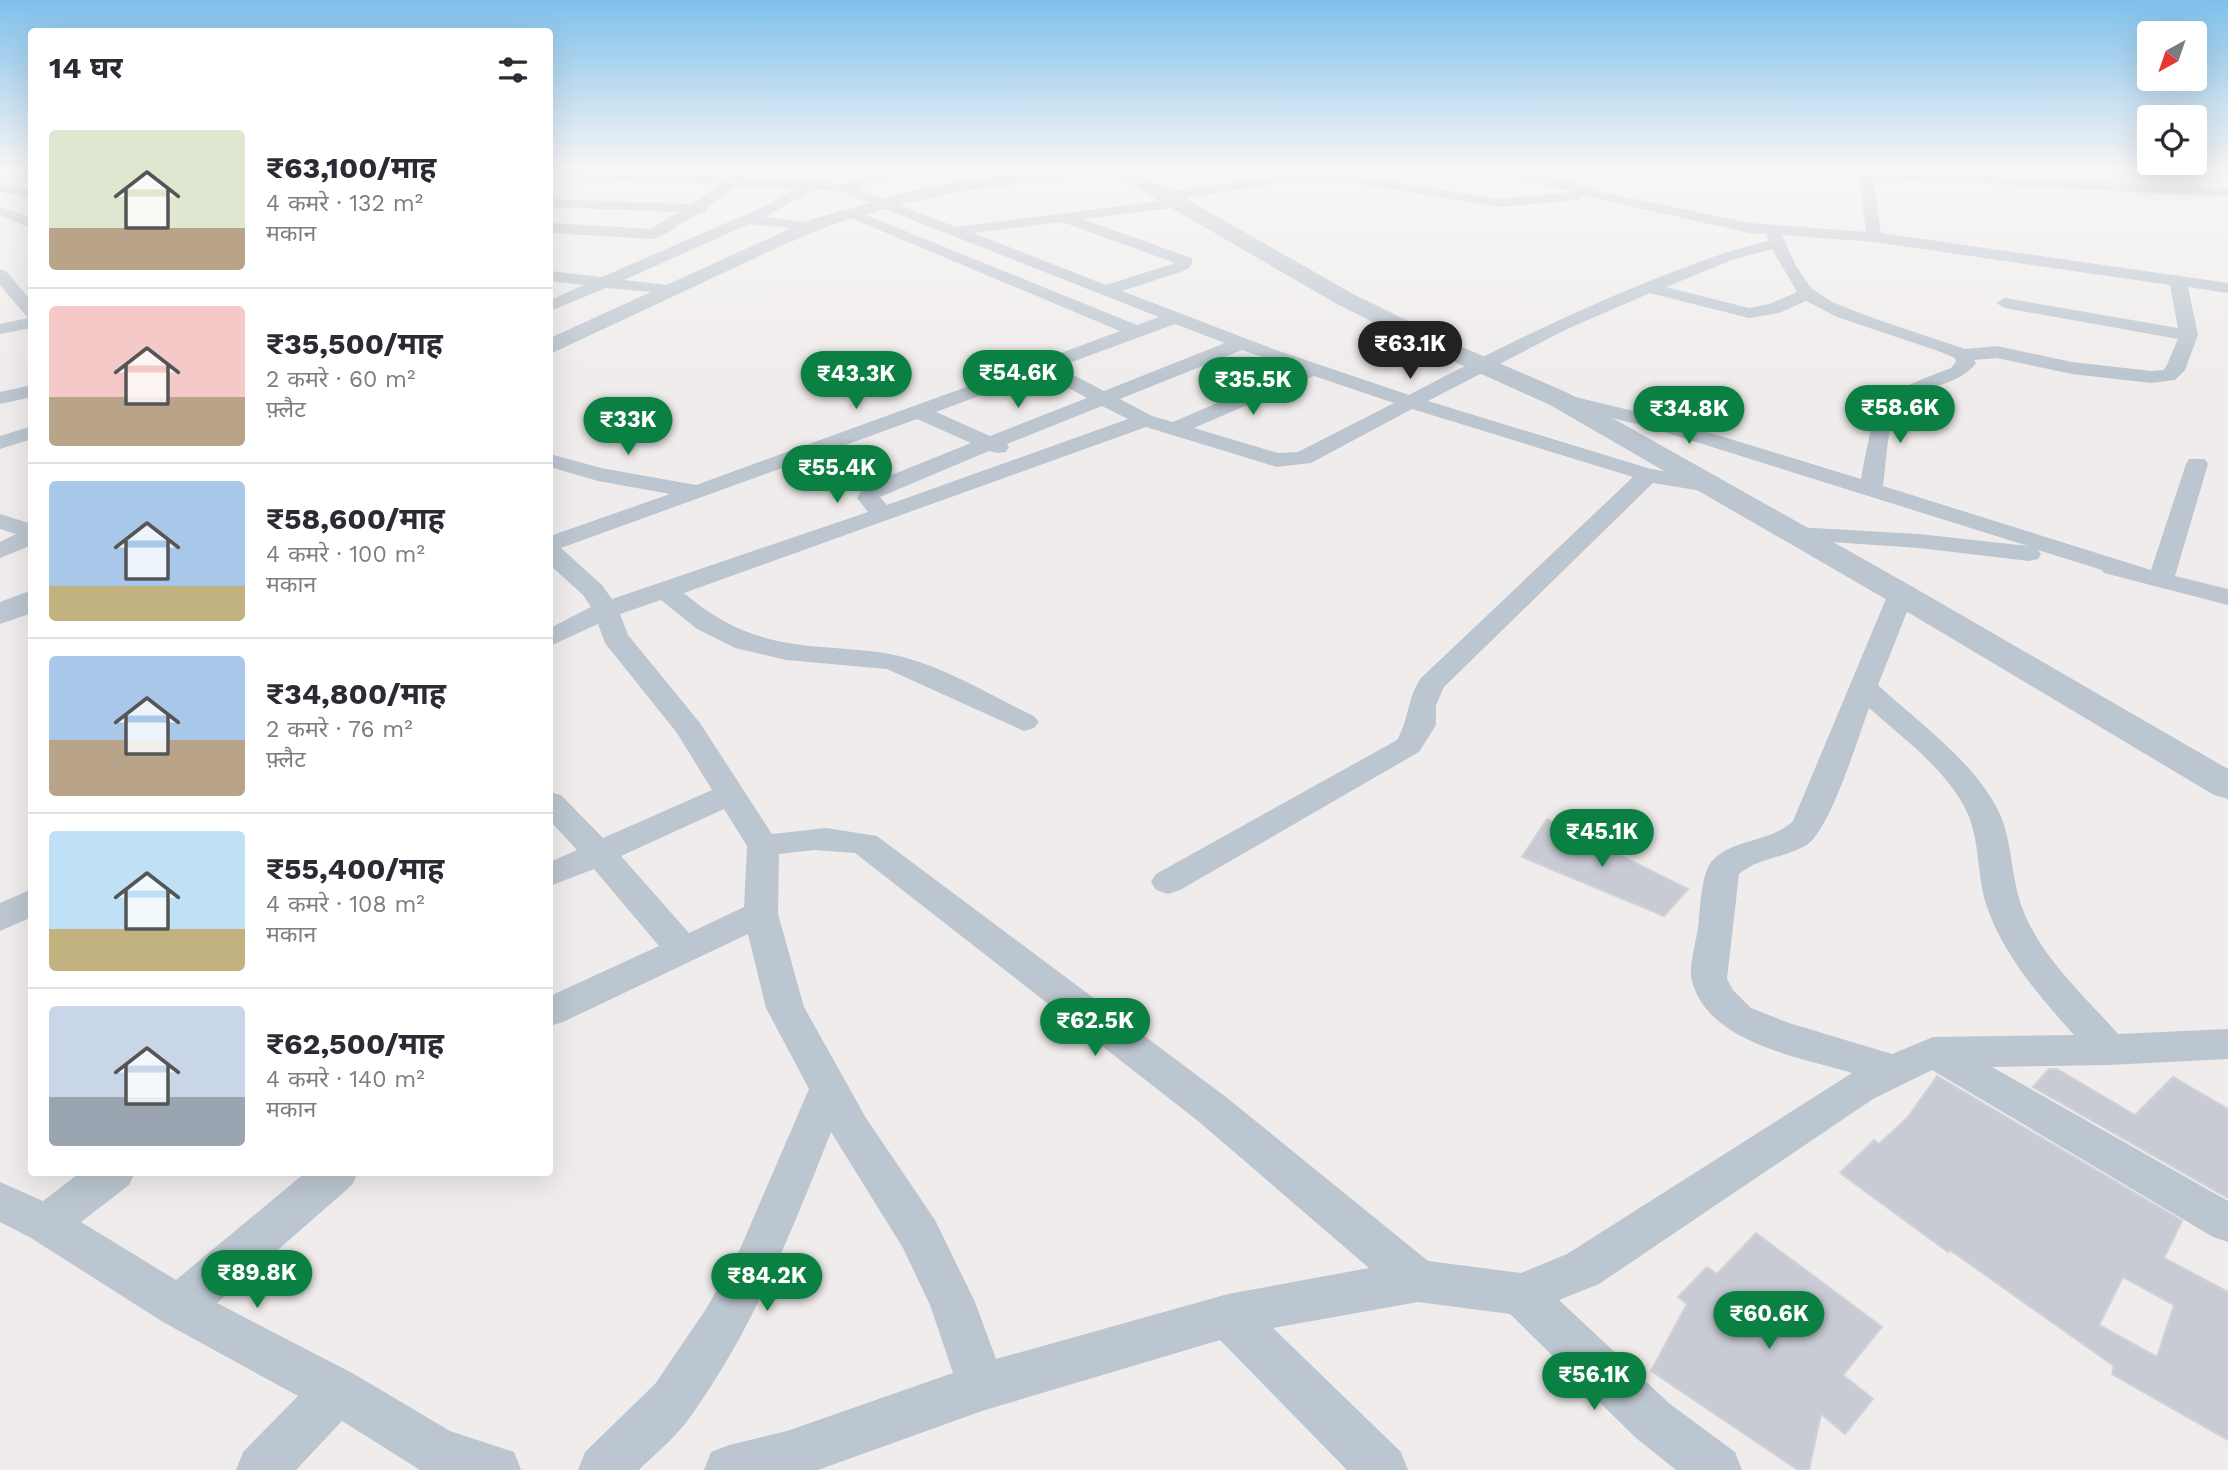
<!DOCTYPE html>
<html lang="hi">
<head>
<meta charset="utf-8">
<style>
  :root { --surface:#fff; --page:#f7f7f7; --text:#2b2b33; --muted:#7c7c81; --line:#e1e1e2; --accent:#0b8043 }
  body { margin:0; font-family:"Work Sans","Noto Sans Devanagari",sans-serif; background:var(--page); color:var(--text); height:100vh; display:flex; flex-direction:column; font-size:26px; white-space:nowrap }
  * { box-sizing:border-box; margin:0 }
  p { font-size:23px; color:var(--muted) }
  .icon { flex:none; width:38px; height:38px; fill:none; stroke:currentColor; stroke-width:2; stroke-linecap:round; stroke-linejoin:round }
  .map { position:relative; flex:1; overflow:hidden }
  .details { position:absolute; left:28px; top:28px; width:525px; height:1148px; display:flex; flex-direction:column; background:var(--surface); border-radius:7px; box-shadow:0 7px 28px #0002 }
  .details>* { flex:none }
  .needle { width:46px; rotate:220deg }
  .fabs { position:absolute; left:2137px; top:21px; display:grid; gap:14px }
  .fabs a { display:grid; place-items:center; width:70px; height:70px; border-radius:7px; background:var(--surface); box-shadow:0 7px 28px #0002; font-size:35px }
  .price { position:absolute; translate:-50% -60px; padding:0 16px; border-radius:24px; background:var(--accent); color:#fff; font-size:23px; line-height:46px; filter:drop-shadow(0 2px 4px #0008) }
  .price::after { content:''; position:absolute; left:50%; top:42px; width:21px; height:16px; margin-left:-10px; background:inherit; clip-path:polygon(0 0,100% 0,50% 100%) }
  .price.on { background:#222; color:#fff }
  ul { padding:0; list-style:none }
  li { display:flex; align-items:center; gap:21px; height:175px; padding:0 21px }
  li+li { border-top:2px solid var(--line) }
  li span { display:grid; place-items:center; flex:none; width:196px; height:140px; border-radius:7px; color:#555 }
  li>.icon { margin-inline-start:auto }
  span .icon { width:84px; height:84px; fill:#fffc; stroke-width:1 }
  li b { font-size:30px }
  h2 { display:flex; justify-content:space-between; align-items:center; height:84px; padding:0 21px; font-size:30px }
  .map>svg:first-child { display:block }
  .building { fill:#c8cbd3; stroke:#d0d2d9; stroke-width:2; fill-rule:evenodd }
  .lines { fill:none; stroke-linecap:round; stroke-linejoin:round }
  .minor { fill:#bcc6d0; fill-rule:evenodd }
  .tertiary { fill:#bcc6d0; fill-rule:evenodd }
</style>
</head>
<body>
<div class="map">
<svg width="2228" height="1470" viewBox="0 0 2228 1470">
  <rect width="100%" height="100%" fill="#f0ecec"/>
  <g class="building">
    <polygon points="1547,819 1688,889 1664,916 1522,857"/>
    <polygon points="2049,1069 2057,1069 2135,1115 2173,1077 2228,1109 2228,1198 2033,1087"/>
    <path d="M1937 1076 2182 1221 2164 1258 2228 1292V1440L2112 1374 2114 1366 1950 1250 1948 1252 1840 1173 1874 1140 1879 1144 1908 1117ZM2123 1277 2174 1305 2157 1357 2099 1325Z"/>
    <polygon points="1756,1233 1882,1327 1843,1375 1873,1399 1845,1434 1821,1414 1809,1470 1798,1470 1651,1371 1687,1304 1678,1297 1707,1267 1717,1274"/>
  </g>
  <g class="lines">
    <g class="minor">
      <path d="M550 169 731 177 737 173H747V178L813 180 845 184 886 169H906L858 189 956 227 1167 200 1160 196 1162 193 1273 176 1339 173 1499 199 1574 192 1492 172 1490 169H1516L1567 180 1596 191 1750 223 1866 232 1859 177 1791 173 1784 169H1866L2228 189V197L1873 178 1881 233 2228 283V293L2188 287 2198 335 2185 370 2175 380 2151 383 2072 374 1997 358 1974 360 1976 363C1957 389 1915 384 1897 411 1887 425 1886 467 1883 486L2151 570 2186 464 2189 459H2205L2208 464 2175 576 2228 589V605L2104 573 2102 570 2038 550 2041 554 2038 559 2029 561 1919 548 1788 539 1784 534 1788 529 1796 527 1919 534 2028 546 1648 427 1552 403 1549 399 1552 395 1559 393 1662 418 1861 479C1877 398 1872 398 1951 368L1956 362 1955 358 1938 351 1837 317 1806 301 1779 313 1749 318 1650 293 1567 329 1428 401 1651 469 1716 480 1719 485 1716 490 1708 492 1653 483 1444 687 1436 705V725L1419 752 1180 890 1168 894 1156 890 1151 882 1156 874 1397 740C1409 720 1407 698 1421 678L1633 477 1412 409 1311 463 1277 467 1146 427 684 593C732 634 772 644 835 648 858 650 881 651 903 657 949 669 991 696 1034 716L1039 722 1034 728 1024 731 887 669 786 660 735 648 697 629 661 600 620 614 628 635 700 723 772 834 826 828 877 836 1226 1097 1428 1261 1521 1273 1567 1254 1852 1073C1799 1057 1708 1043 1692 981 1688 967 1696 943 1698 928 1700 912 1701 872 1712 861 1733 838 1770 843 1793 821L1888 594 1892 589 1901 586 1910 589 1914 594 1878 685C1919 723 1970 758 1997 808 2013 838 2010 875 2022 907 2040 957 2084 995 2118 1034L2228 1029V1059L2109 1065 1992 1067 2228 1201V1242L2213 1237 1932 1070 1873 1099 1599 1284 1559 1300 1670 1404 1735 1452 1742 1470H1676L1636 1438 1510 1314 1418 1302 1273 1328 1401 1452 1408 1470H1347L1220 1340 982 1411 818 1470H704L711 1452 729 1445 787 1431 953 1373 930 1305 903 1248 831 1132C792 1231 753 1329 691 1416 677 1436 656 1453 639 1470H578L585 1452 655 1384 706 1309 740 1249 809 1089 766 1008 748 934 563 1022 550 1026V996L659 946 594 869 550 886V862L577 850 550 821V792L561 795 603 838 712 790 677 733 605 643 598 624 550 646V628L591 607 583 595 550 565V536L670 494 598 481 550 467V454L601 468 696 485 1030 364 1032 361 1042 360 1120 331 846 216 844 213 846 210 851 209 1137 325 1159 317 839 191 813 190 765 217 813 224 816 227 813 230 749 224 624 280 676 286 678 290 676 294 606 288 550 311V300L584 285 550 281V271L602 277 763 207 795 189 737 186 707 207 706 212C686 216 673 233 653 239L550 233V223L651 229 678 212 551 207 550 199 691 204 720 185 550 176ZM1339 181 1499 207 1577 200 1584 196 1750 233 1766 234 1769 241C1730 249 1694 264 1657 278 1572 312 1490 352 1409 395L1273 349 1122 291 1183 271 1189 268 1193 261 1191 258 1083 219 1179 207 1186 203 1184 200H1172L1273 184ZM1062 222 1175 263 1106 285 973 233ZM1782 235 1874 242 2170 285 2178 328 2005 298 1996 303 2005 308 2178 339 2166 367 2163 370 2151 371 2072 362 1997 346 1965 349 1870 317 1832 302 1811 288 1796 266ZM1772 249 1797 292 1769 304 1749 308 1666 287 1732 260ZM1175 324 1225 343 1104 391 1058 367ZM1242 350 1296 369 1173 422 1152 416 1120 399ZM1041 373 1087 398 990 436 936 412ZM1314 376 1394 403 1298 452 1278 453 1194 428ZM1102 406 1128 419 887 505 880 497 989 451 998 453 1006 452 1009 447 1007 444ZM917 419 971 443 864 486 857 498 868 512 612 599 602 585 561 548ZM1869 708C1902 737 1945 769 1965 808 1981 839 1976 875 1987 907 2004 956 2040 997 2074 1035L1933 1037 1892 1054 1789 1023 1751 1008 1733 990 1727 979 1739 874C1759 857 1787 858 1808 844 1831 827 1858 738 1869 708ZM724 809 747 846 744 907 689 933 621 856ZM814 850 855 853 1198 1121 1369 1268 1228 1294 996 1359 975 1302 935 1220 866 1118 804 1007 778 914 779 854Z"/>
      <polygon points="968,169 992,169 1016,175 1018,178 1011,182 970,172"/>
      <polygon points="0,184 32,191 32,199 0,192"/>
      <polygon points="0,207 32,218 32,228 0,216"/>
      <polygon points="0,269 6,271 32,302 32,328 0,334 0,324 28,318 0,285"/>
      <polygon points="32,385 32,397 0,404 0,392"/>
      <polygon points="32,426 32,439 0,449 0,436"/>
      <polygon points="0,514 32,524 32,545 0,558 0,542 16,534 0,529"/>
      <polygon points="32,889 32,917 0,931 0,903"/>
      <polygon points="81,1172 135,1172 129,1185 81,1222 176,1280 306,1172 358,1172 352,1185 217,1303 354,1374 450,1431 514,1452 521,1470 420,1470 342,1421 296,1470 236,1470 243,1452 298,1396 163,1322 31,1238 0,1222 0,1182 43,1201"/>
    </g>
    <g class="tertiary">
      <polygon points="1043,169 1100,169 1091,174 959,192 898,205 837,223 783,245 550,354 550,338 809,220 926,187"/>
      <polygon points="1104,169 1127,169 1174,192 1353,294 1453,343 1568,393 1913,587 2228,769 2228,799 2214,795 1889,601 1550,405 1435,353 1337,304"/>
      <polygon points="32,590 32,613 0,624 0,602"/>
    </g>
  </g>
  <linearGradient id="sky" x2="0" y2="1"><stop stop-color="#7fc0eb"/><stop offset="0.45" stop-color="#f8f6f6"/><stop offset="1" stop-color="#f8f6f6" stop-opacity="0"/></linearGradient>
  <rect width="2228" height="375" fill="url(#sky)"/>
</svg>
<div class="fabs">
<a><svg class="needle" viewBox="-14 -14 28 28"><path d="M0-13l5 13h-10z" fill="#e53935"/><path d="M0 13l5-13h-10z" fill="#7c7c81"/></svg></a>
<a><svg class="icon" aria-label="locate" viewBox="0 0 24 24"><circle cx="12" cy="12" r="6"/><path d="M12 2v4M12 18v4M2 12h4M18 12h4"/></svg></a>
</div>
<b class="price on" style="left:1410px;top:381px">₹63.1K</b>
<b class="price" style="left:1018px;top:410px">₹54.6K</b>
<b class="price" style="left:856px;top:411px">₹43.3K</b>
<b class="price" style="left:1253px;top:417px">₹35.5K</b>
<b class="price" style="left:1900px;top:445px">₹58.6K</b>
<b class="price" style="left:1689px;top:446px">₹34.8K</b>
<b class="price" style="left:628px;top:457px">₹33K</b>
<b class="price" style="left:837px;top:505px">₹55.4K</b>
<b class="price" style="left:1602px;top:869px">₹45.1K</b>
<b class="price" style="left:1095px;top:1058px">₹62.5K</b>
<b class="price" style="left:257px;top:1310px">₹89.8K</b>
<b class="price" style="left:767px;top:1313px">₹84.2K</b>
<b class="price" style="left:1769px;top:1351px">₹60.6K</b>
<b class="price" style="left:1594px;top:1412px">₹56.1K</b>
<section class="details">
<h2>14 घर<svg class="icon" aria-label="filters" viewBox="0 0 24 24"><path d="M4 7h16M4 17h16"/><circle cx="9" cy="7" r="2"/><circle cx="15" cy="17" r="2"/></svg></h2>
<ul>
<li><span style="background:linear-gradient(#dfe7d0 70%,#b9a48a 0)"><svg class="icon" aria-label="home" viewBox="0 0 24 24"><path d="M3 11l9-7 9 7M6 9v11h12V9"/></svg></span><div><b>₹63,100/माह</b><p>4 कमरे · 132 m²</p><p>मकान</p></div></li>
<li><span style="background:linear-gradient(#f6c9c9 65%,#b9a48a 0)"><svg class="icon" aria-label="home" viewBox="0 0 24 24"><path d="M3 11l9-7 9 7M6 9v11h12V9"/></svg></span><div><b>₹35,500/माह</b><p>2 कमरे · 60 m²</p><p>फ़्लैट</p></div></li>
<li><span style="background:linear-gradient(#a9c7e8 75%,#c2b280 0)"><svg class="icon" aria-label="home" viewBox="0 0 24 24"><path d="M3 11l9-7 9 7M6 9v11h12V9"/></svg></span><div><b>₹58,600/माह</b><p>4 कमरे · 100 m²</p><p>मकान</p></div></li>
<li><span style="background:linear-gradient(#a9c7e8 60%,#b9a48a 0)"><svg class="icon" aria-label="home" viewBox="0 0 24 24"><path d="M3 11l9-7 9 7M6 9v11h12V9"/></svg></span><div><b>₹34,800/माह</b><p>2 कमरे · 76 m²</p><p>फ़्लैट</p></div></li>
<li><span style="background:linear-gradient(#bfe0f5 70%,#c2b280 0)"><svg class="icon" aria-label="home" viewBox="0 0 24 24"><path d="M3 11l9-7 9 7M6 9v11h12V9"/></svg></span><div><b>₹55,400/माह</b><p>4 कमरे · 108 m²</p><p>मकान</p></div></li>
<li><span style="background:linear-gradient(#c9d6e8 65%,#9aa5b1 0)"><svg class="icon" aria-label="home" viewBox="0 0 24 24"><path d="M3 11l9-7 9 7M6 9v11h12V9"/></svg></span><div><b>₹62,500/माह</b><p>4 कमरे · 140 m²</p><p>मकान</p></div></li>
</ul>
</section>
</div>
</body>
</html>
